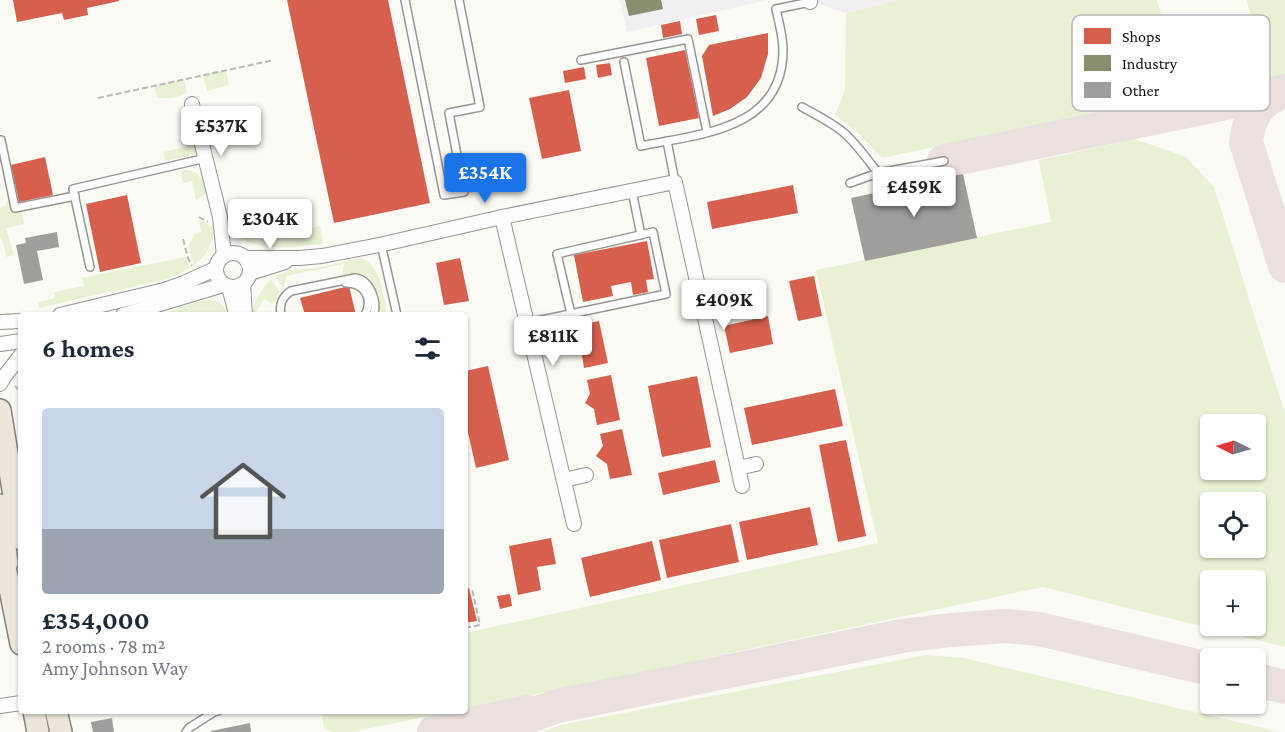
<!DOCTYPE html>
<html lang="en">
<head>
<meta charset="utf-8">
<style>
  :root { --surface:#fff; --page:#f2f2f3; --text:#1f2937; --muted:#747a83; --line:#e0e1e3; --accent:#1a73e8 }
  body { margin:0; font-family:"Crimson Pro",serif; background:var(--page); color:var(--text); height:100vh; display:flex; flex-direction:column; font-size:22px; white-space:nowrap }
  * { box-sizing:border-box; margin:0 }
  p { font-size:20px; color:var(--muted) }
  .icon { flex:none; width:33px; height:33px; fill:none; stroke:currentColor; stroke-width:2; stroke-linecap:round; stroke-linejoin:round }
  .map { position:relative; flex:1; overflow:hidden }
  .sheet { position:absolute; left:18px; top:312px; width:450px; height:402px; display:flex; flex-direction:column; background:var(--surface); border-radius:6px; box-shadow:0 2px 4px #0004 }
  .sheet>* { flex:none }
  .needle { width:39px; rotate:275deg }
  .fabs { position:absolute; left:1200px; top:414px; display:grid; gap:12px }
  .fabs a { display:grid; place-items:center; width:66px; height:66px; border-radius:6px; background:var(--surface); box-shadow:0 2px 4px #0004; font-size:30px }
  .price { position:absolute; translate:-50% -51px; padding:0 14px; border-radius:6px; background:#fff; color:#222; font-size:20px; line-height:39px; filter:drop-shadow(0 2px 3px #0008) }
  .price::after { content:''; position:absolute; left:50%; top:36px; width:18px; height:14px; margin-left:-9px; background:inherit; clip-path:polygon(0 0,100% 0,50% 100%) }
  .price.active { background:var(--accent); color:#fff }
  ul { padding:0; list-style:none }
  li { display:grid; align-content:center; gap:12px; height:318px; padding:0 24px }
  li+li { border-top:2px solid var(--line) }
  li span { display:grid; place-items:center; height:186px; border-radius:6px; color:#555 }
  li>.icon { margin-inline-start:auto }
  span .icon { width:108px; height:108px; fill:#fffc; stroke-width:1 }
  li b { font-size:26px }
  h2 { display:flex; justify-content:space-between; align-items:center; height:72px; padding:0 24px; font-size:26px }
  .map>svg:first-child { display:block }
  .industrial { fill:#f3eef1 }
  .green { fill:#e9f1d5; fill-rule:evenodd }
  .shops { fill:#d6604d }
  .industry { fill:#8c8c6e }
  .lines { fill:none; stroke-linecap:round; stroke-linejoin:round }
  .taxiway { stroke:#eae0de; stroke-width:34 }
  .building { fill:#a09d9a }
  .lane-casing { stroke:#969593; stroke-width:10 }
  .street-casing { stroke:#969593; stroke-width:16 }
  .primary-casing { stroke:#838280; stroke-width:24 }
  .path { stroke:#b9b9b8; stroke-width:2; stroke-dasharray:6 3; stroke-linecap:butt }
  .lane { stroke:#fffefe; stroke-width:7 }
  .street { stroke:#fffefe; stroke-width:14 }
  .primary { stroke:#ece6db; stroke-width:21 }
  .key { fill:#fff; stroke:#b7b7b7; stroke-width:1.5 }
  .key-label { font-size:16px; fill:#0f0f0f }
</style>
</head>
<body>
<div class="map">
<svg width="1285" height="732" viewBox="0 0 1285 732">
  <rect width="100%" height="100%" fill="#fcfaf5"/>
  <g class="industrial">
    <polygon points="620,0 768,0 627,32"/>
    <polygon points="808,0 900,0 846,13"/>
  </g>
  <g class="green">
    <polygon points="900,0 1157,0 1184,96 882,158 858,133 835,115 845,90 846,13"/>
    <polygon points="1246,0 1285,0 1285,78 1273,81"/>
    <polygon points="226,70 229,85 207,91 203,75"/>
    <path d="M184 79 187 92C177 99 169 99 157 98L154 86Z"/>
    <polygon points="180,117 189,119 197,154 165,161 164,152 186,146"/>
    <path d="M1135 139 1186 157 1214 187 1285 414V647L1043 587 465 709V633L878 543 816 270 1051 222 1039 160ZM1210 424H1256V470H1210ZM1210 502H1256V548H1210ZM1210 580H1256V626H1210Z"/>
    <path d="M184 170C199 170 203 179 207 193L196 200 192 181 183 183 181 176 182 171Z"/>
    <polygon points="10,198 12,212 22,210 24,224 6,228 14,255 6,257 4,244 0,237 0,208 5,205"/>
    <path d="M238 210C243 229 245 233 264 239L320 226 323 244C300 246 253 254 237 234 233 228 232 218 230 211Z"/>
    <path d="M199 219 214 228C212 244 208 256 194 265L188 246 191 242 194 234 201 232Z"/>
    <path d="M186 257 190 268C171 281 150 282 128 288 98 294 69 301 40 308L38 302 55 298 54 292 84 286 82 278Z"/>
    <path d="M361 258C382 265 383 296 387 315H378C379 308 379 303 377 296 372 272 364 272 342 275L344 264 287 276 283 288 275 276 290 270 315 268Z"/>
    <path d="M271 279 280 292 273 304 264 299 254 315H252C254 301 261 289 271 279Z"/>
    <path d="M208 300C219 300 222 303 227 312L225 315H214L213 313 204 315H191L190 314 161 315 190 304Z"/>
    <polygon points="926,655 963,658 1281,732 541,732 561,725"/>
    <polygon points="321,711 456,711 351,732 332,732 324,728"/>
  </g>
  <g class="shops">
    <polygon points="13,0 119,0 119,1 87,8 88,15 64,20 62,13 17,22"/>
    <polygon points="287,0 388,0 430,203 334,223"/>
    <polygon points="716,15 719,31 699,35 696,19"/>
    <polygon points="680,21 682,34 663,38 661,25"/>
    <polygon points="768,33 768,54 761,78 747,97 730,109 713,116 702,56 709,45"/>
    <polygon points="685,50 699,118 659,126 646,58"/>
    <polygon points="610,63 612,75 598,78 596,65"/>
    <polygon points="584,67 586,79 565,83 563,71"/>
    <polygon points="569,90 581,151 542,159 529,98"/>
    <polygon points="45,157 53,195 19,202 11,165"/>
    <polygon points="793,185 798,213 712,229 707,202"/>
    <polygon points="127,195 141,263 100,272 86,204"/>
    <polygon points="647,241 654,279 646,280 648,292 633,295 631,282 611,286 613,296 583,302 574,255"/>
    <polygon points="460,258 469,301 444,305 436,263"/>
    <polygon points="814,276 822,316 798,321 789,281"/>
    <polygon points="349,286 356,315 305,315 300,298"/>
    <polygon points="768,316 773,344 730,353 724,326"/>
    <polygon points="599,321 608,363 584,368 582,355 572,349 579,340 576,326"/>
    <polygon points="488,366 509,460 476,468 465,419 465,371"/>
    <polygon points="611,375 620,420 597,425 594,409 585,403 590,394 587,380"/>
    <polygon points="697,376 711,447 662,457 648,386"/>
    <polygon points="835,389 843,426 752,445 744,408"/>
    <polygon points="622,429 632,475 610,479 607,464 596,456 603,446 600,434"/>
    <polygon points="846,440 866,536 838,542 819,445"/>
    <polygon points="715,460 720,482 663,495 658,473"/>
    <polygon points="810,507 818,545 747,560 739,522"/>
    <polygon points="731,524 739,562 667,578 659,540"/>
    <polygon points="551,538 556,564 537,567 541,590 518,595 509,546"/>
    <polygon points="652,541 661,580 590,597 581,558"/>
    <polygon points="469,588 477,621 465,623 465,589"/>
    <polygon points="510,594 512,606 500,609 497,596"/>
  </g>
  <polygon class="industry" points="625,0 661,0 663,9 629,16"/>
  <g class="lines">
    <g class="taxiway">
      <path d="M1284 92C1258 99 1249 117 1246 142L1285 266"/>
      <polyline points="944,161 1285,91"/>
      <polyline points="1256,680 1285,687"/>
      <polyline points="434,732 528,712"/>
      <polyline points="503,732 532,715 557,706 902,636 950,630 1006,626 1039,629 1210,669"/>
    </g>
  </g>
  <g class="building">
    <polygon points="963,174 977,238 865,261 851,198"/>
    <polygon points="57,232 59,247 37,251 43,280 24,284 16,245 26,243 25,238"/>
    <polygon points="112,718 114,732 93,732 91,722"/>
    <polygon points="250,723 251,732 211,732 211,731"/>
  </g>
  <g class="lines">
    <defs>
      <g id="lane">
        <polyline points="405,0 444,195 464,192 449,113 480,107 459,0"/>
        <polyline points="581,60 688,39 707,132"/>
        <path d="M624 62 641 146C700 134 783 130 783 50 783 36 779 23 776 9L810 2"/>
        <path d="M802 107C816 115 831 122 843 132 857 144 867 159 878 173L944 161"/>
        <polyline points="1,140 15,208 75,196"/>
        <polyline points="667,141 675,182"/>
        <polyline points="850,183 878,173"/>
        <polyline points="632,191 641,235"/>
        <polyline points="381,244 397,315"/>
        <polyline points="90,267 73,189 206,158"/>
        <path d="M346 283C364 283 374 298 365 315"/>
        <path d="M281 315C279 304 282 297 291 291L355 278C371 280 377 301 374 315"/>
        <polyline points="527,323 666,294 653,232 557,254 571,314"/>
        <polyline points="186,732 189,728 214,712 218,711"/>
      </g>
      <g id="street">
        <polyline points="810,0 810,2"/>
        <polyline points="192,104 220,217 224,256"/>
        <polyline points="502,217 574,524"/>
        <circle cx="233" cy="270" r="17"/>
        <polyline points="245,258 299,258 322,256 379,245 502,217 675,182 742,486"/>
        <polyline points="250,273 285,262"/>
        <polyline points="243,284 245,315"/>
        <polyline points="229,287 235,310 238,315"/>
        <polyline points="60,315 164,290 184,283 215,269"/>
        <polyline points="123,315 223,285"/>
        <polyline points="0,322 21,321"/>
        <polyline points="0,344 21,341"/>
        <polyline points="0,384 4,377 21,355"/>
        <polyline points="738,468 756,464"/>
        <polyline points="564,480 586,475"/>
        <polyline points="0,706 21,703"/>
      </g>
      <g id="primary">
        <polyline points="0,410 21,539"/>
        <polyline points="0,505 7,563"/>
        <polyline points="0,550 9,584 21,644"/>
        <polyline points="34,711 38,732"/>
        <polyline points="56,711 61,732"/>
      </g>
    </defs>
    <use href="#lane" class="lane-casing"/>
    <use href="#street" class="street-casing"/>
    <use href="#primary" class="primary-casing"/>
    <g class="path">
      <polyline points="98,98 274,60"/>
      <polyline points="199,217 208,222"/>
      <polyline points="183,239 188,258 192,266"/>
      <polyline points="15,386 21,392"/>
      <polyline points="465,628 480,625 472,589"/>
    </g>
    <use href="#lane" class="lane"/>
    <use href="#street" class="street"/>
    <use href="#primary" class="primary"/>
  </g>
  <rect x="1072" y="15" width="198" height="96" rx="9" class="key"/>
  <rect x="1084" y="28" width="27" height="16" fill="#d6604d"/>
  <rect x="1084" y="55" width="27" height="16" fill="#8c8c6e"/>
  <rect x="1084" y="82" width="27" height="16" fill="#a09d9a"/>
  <g class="key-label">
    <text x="1122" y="42">Shops</text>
    <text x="1122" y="69">Industry</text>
    <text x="1122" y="96">Other</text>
  </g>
</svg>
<div class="fabs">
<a><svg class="needle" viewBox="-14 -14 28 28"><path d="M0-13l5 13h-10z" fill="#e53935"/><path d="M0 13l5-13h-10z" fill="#747a83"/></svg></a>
<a><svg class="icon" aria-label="locate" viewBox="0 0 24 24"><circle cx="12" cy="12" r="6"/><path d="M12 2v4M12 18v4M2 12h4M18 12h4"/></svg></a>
<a>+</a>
<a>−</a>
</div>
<b class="price" style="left:221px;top:157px">£537K</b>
<b class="price active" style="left:485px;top:204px">£354K</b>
<b class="price" style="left:914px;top:218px">£459K</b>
<b class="price" style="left:270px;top:250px">£304K</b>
<b class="price" style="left:724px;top:331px">£409K</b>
<b class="price" style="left:553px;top:367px">£811K</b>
<section class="sheet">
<h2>6 homes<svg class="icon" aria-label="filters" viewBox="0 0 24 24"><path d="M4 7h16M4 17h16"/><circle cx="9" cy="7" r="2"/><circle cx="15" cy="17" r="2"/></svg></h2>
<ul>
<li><span style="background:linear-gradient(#c9d6e8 65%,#9aa5b1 0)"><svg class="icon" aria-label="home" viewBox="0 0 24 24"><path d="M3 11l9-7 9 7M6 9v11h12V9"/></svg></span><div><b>£354,000</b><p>2 rooms · 78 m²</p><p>Amy Johnson Way</p></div></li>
</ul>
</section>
</div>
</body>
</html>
